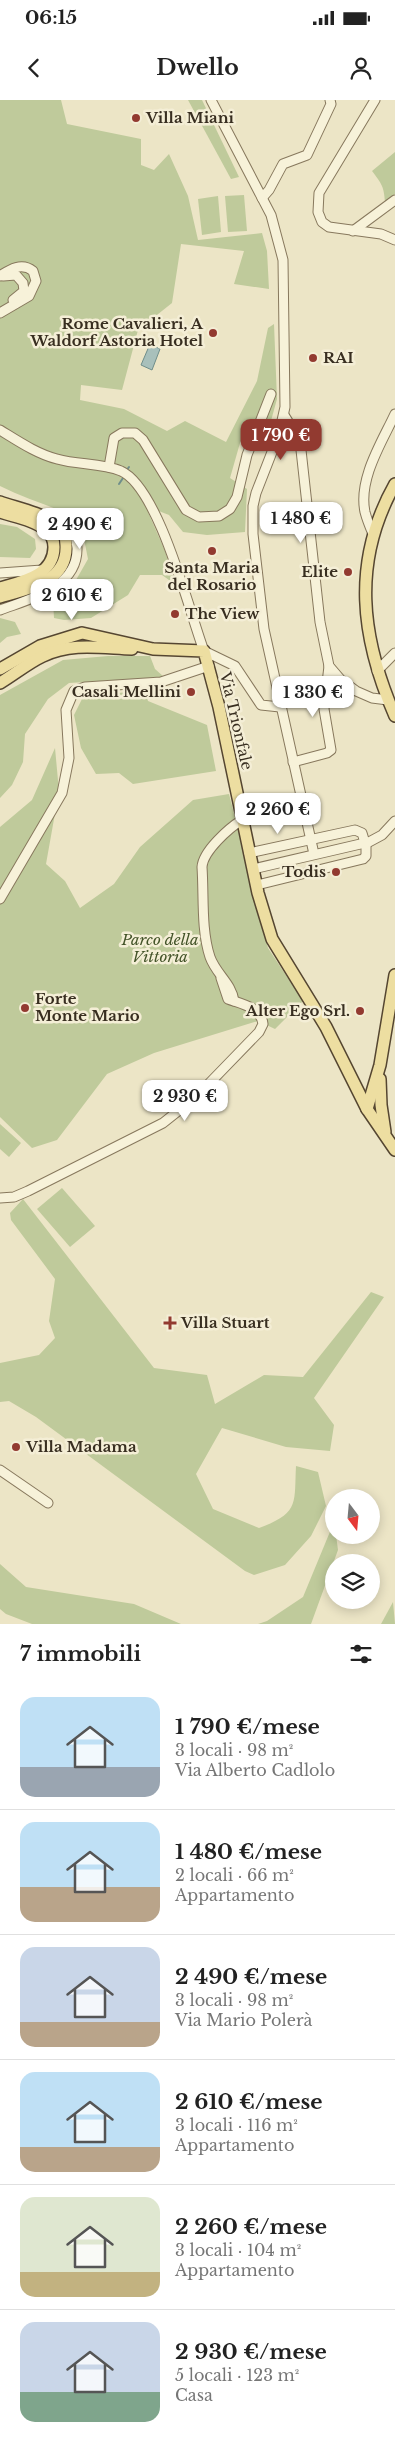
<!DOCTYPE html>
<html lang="it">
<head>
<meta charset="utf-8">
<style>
  :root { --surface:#fff; --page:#f2f2f2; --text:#222; --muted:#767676; --line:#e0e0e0; --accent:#923a30 }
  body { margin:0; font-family:"Libre Baskerville",serif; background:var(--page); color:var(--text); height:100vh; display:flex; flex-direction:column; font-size:19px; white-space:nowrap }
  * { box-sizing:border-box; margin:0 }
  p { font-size:16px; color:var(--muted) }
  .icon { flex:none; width:28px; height:28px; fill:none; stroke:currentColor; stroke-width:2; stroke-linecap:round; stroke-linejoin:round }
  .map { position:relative; height:1524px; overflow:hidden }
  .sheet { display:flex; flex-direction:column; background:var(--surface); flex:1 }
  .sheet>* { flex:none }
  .needle { width:32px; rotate:164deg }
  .buttons { position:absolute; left:325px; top:1389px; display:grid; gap:10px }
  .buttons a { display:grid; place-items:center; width:55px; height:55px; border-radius:50%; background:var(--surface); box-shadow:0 2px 12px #0003; font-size:25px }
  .price { position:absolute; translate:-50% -42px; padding:0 11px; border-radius:10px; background:#fff; color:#222; font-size:16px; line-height:32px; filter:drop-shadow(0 1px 2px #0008) }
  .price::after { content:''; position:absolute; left:50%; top:30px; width:15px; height:11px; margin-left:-8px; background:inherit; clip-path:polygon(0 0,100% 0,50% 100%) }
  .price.current { background:var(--accent); color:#fff }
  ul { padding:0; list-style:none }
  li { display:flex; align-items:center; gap:15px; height:125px; padding:0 20px }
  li+li { border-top:1px solid var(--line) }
  li span { display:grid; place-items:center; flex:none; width:140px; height:100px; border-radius:15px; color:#555 }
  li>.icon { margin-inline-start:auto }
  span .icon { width:60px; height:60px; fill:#fffc; stroke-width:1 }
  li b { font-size:21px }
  h2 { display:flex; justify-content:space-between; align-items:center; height:60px; padding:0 20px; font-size:21px }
  .status { display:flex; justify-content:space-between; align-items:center; height:35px; padding:0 25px; background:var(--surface); direction:ltr }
  .status svg { height:14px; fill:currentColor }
  header { display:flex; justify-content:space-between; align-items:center; height:65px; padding:0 20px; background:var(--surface); font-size:22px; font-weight:700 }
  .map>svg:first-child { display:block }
  .green { fill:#bfca9b }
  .water { fill:#a8c0bb; stroke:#6f8e8a }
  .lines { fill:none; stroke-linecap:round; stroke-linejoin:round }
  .stream { stroke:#6f8e8a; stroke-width:2 }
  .minor-casing { stroke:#87785d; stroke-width:11 }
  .major-casing { stroke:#554631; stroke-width:14 }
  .minor { stroke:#f7f2d9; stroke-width:9 }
  .major { stroke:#eddea1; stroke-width:11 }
  .poi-dot { fill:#923a30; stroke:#f4eed6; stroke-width:2 }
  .labels { text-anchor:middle; stroke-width:5; stroke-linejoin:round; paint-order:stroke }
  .poi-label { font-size:15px; font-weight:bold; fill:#382e20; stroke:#f4eed6; text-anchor:start }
  .street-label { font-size:15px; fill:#382e20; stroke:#f4eed6 }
  .park-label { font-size:15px; font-style:italic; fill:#435328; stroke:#f4eed6 }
</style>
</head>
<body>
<div class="status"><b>06:15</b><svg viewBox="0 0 49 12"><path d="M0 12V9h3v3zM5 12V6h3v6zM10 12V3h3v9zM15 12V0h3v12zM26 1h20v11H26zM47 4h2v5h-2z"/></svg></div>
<header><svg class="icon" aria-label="back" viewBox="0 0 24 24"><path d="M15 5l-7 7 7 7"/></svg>Dwello<svg class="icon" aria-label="person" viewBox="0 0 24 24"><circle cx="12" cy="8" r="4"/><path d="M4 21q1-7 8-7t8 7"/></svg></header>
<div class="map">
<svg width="395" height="1524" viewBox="0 0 395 1524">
  <rect width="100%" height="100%" fill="#ece5c6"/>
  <g class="green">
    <path d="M0 0H61L67 24 141 39V65L154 70 169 54 188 96 198 140 262 133 267 151 269 189 234 184 244 151 181 144 172 203 138 230 122 290 81 285 80 300 124 309 167 331 185 321 226 342 257 281 268 228 274 224 277 299 269 328 251 324 240 343 230 378 247 389 245 432 207 435 183 432 169 415 151 408 148 412 165 451 176 485 162 475H140L128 495 91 518 64 520 54 518 53 501 72 487 88 459 80 419C54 407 26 399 0 386Z"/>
    <polygon points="188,0 202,0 239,77 231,79"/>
    <path d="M395 52V94L385 102C384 87 382 84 372 71Z"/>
    <polygon points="244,95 247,131 228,132 225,96"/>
    <polygon points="218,96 221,132 202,135 198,99"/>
    <polygon points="0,424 17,427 35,439 36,449 30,458 0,457"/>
    <polygon points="0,518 15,522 21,534 7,537 0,543"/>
    <polygon points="108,556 150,556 155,569 164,577 69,583 48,599 25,634 23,662 12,685 0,698 0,595 63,560"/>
    <polygon points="145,590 148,601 207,625 216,671 133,684 119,673 96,674 81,648 74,615 83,597"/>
    <polygon points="55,648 59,691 46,764 65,781 80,808 114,784 140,747 193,700 229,694 268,848 303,901 275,929 258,921 154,953 107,974 57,1040 32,1048 0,1017 0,727 32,700"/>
    <polygon points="0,1024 21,1043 9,1057 0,1049"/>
    <polygon points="62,1088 95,1126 70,1147 37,1109"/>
    <path d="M23 1099 154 1268 207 1275 215 1304 264 1275 303 1277 371 1192 384 1197 314 1298 334 1325 330 1351 286 1347 222 1328 196 1374 213 1409 259 1428C300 1413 294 1403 296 1366L318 1372 326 1406 311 1436 285 1465 254 1475 245 1471 36 1317 9 1301 0 1302V1263L39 1255 55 1238 49 1221 55 1179 11 1120 10 1113Z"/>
    <polygon points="334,1422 334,1435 336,1435 338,1450 311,1524 258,1524 267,1521 303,1497"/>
    <polygon points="0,1464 26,1487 134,1504 181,1524 32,1524 6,1514 0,1509"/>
    <polygon points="393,1502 395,1524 381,1524"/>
  </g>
  <polygon class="water" points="150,244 160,249 152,270 141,265"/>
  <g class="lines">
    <g class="stream">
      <polyline points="126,371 129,367"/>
      <polyline points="119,384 123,378"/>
    </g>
    <defs>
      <g id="minor">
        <polyline points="211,0 271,115 283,160 285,307 279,334 256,393 253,406 253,434 264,529 314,754"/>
        <polyline points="375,0 319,93 318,112 322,122 329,127 381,134 395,140"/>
        <polyline points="262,98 269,90 283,64 307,55 331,4 330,0"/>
        <polyline points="353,131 395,100"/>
        <path d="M0 176C10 169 22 162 33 171L36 181 29 196 0 213"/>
        <polyline points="3,176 16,175 23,183 24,191 13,200"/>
        <polyline points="284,315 300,341 320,522 329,566 341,580 356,591 372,598 388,600"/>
        <path d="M0 330C18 341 37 354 57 359 78 365 101 363 121 371 159 388 189 511 204 551L235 566 261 605 280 607"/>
        <polyline points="109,367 114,338 122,333 135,333 143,340 186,410 199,417 219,416 230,409 237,397 247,355 271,294"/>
        <path d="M373 434C370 427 367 420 365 412 358 379 382 342 395 314"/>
        <polyline points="0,473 42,470"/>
        <path d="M0 510C29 499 78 488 77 448 76 440 75 432 69 427L56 424"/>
        <polyline points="377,571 395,553"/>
        <polyline points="293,662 327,653 331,650 324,609 329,566"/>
        <polyline points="249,753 355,730 362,733 366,746 366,756 363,759 257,785"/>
        <polyline points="253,769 369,742 382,735 395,721"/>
        <polyline points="0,799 62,693 69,658 66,610 74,591 85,587 161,582 209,566"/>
        <path d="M234 901C232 884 216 874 210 857 201 830 204 796 202 767 203 751 229 728 242 720"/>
        <path d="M0 1098 14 1097 28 1091 163 1023 197 996 259 932 263 924C261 907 241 904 228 899L221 878"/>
        <polyline points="0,1370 48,1403"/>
      </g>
      <g id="major">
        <path d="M395 384C351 462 361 538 395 616"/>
        <path d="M0 402C17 408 39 412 54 423 62 428 66 436 66 445 68 482 28 489 0 497"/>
        <path d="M0 412C15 417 34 420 46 430 52 435 54 441 54 447 54 476 21 482 0 488"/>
        <polyline points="0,569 40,546 82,533 153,549 204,551 219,607 258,793 272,839 326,927 367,1009 395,1050"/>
        <path d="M0 583C15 574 28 563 43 556 71 542 102 548 132 549"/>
        <polyline points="380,979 381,1005 385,1032"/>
        <polyline points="367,1009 380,965 395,875"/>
      </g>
    </defs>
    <use href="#minor" class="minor-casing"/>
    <use href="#major" class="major-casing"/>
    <use href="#minor" class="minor"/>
    <use href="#major" class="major"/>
  </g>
  <g class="poi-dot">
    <circle cx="136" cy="18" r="5"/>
    <circle cx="213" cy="233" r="5"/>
    <circle cx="313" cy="258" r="5"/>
    <circle cx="212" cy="451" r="5"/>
    <circle cx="348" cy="472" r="5"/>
    <circle cx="175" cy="514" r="5"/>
    <circle cx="191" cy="592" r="5"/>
    <circle cx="336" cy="772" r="5"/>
    <circle cx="25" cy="908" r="5"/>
    <circle cx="360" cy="911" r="5"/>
    <path d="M167.5 1215.5h5v5h5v5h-5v5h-5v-5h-5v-5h5z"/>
    <circle cx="16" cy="1347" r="5"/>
  </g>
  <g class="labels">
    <g class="poi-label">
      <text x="146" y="23">Villa Miani</text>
      <text x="203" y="229" text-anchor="end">Rome Cavalieri, A<tspan x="203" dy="17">Waldorf Astoria Hotel</tspan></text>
      <text x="323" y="263">RAI</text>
      <text x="212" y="473" text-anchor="middle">Santa Maria<tspan x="212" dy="17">del Rosario</tspan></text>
      <text x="338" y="477" text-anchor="end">Elite</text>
      <text x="185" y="519">The View</text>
      <text x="181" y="597" text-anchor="end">Casali Mellini</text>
      <text x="326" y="777" text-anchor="end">Todis</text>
      <text x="35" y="904">Forte<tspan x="35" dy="17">Monte Mario</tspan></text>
      <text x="350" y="916" text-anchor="end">Alter Ego Srl.</text>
      <text x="181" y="1228">Villa Stuart</text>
      <text x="26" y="1352">Villa Madama</text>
    </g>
    <g class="street-label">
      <text transform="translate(236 621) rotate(77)" y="5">Via Trionfale</text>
    </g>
    <g class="park-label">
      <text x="160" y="845">Parco della<tspan x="160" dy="17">Vittoria</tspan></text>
    </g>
  </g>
</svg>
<div class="buttons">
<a><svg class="needle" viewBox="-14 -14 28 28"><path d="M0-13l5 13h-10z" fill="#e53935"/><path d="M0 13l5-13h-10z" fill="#767676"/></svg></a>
<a><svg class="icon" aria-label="layers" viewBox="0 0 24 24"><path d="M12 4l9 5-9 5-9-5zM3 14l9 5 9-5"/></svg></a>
</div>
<b class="price current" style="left:281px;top:361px">1 790 €</b>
<b class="price" style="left:301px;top:444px">1 480 €</b>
<b class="price" style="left:80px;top:450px">2 490 €</b>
<b class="price" style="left:72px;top:521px">2 610 €</b>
<b class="price" style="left:313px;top:618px">1 330 €</b>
<b class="price" style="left:278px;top:735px">2 260 €</b>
<b class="price" style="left:185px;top:1022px">2 930 €</b>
</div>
<section class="sheet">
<h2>7 immobili<svg class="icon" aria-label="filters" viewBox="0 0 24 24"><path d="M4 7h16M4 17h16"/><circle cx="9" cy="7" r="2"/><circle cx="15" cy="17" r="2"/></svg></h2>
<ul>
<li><span style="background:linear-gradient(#bfe0f5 70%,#9aa5b1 0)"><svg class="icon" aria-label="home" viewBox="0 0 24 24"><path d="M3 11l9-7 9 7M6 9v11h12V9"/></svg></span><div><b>1 790 €/mese</b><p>3 locali · 98 m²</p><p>Via Alberto Cadlolo</p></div></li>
<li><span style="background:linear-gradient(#bfe0f5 65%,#b9a48a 0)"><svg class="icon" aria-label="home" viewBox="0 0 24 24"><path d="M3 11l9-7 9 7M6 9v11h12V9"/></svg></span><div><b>1 480 €/mese</b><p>2 locali · 66 m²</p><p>Appartamento</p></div></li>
<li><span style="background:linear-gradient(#c9d6e8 75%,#b9a48a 0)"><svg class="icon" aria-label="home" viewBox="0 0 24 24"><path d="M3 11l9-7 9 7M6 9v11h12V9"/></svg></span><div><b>2 490 €/mese</b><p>3 locali · 98 m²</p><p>Via Mario Polerà</p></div></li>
<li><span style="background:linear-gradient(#bfe0f5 75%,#b9a48a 0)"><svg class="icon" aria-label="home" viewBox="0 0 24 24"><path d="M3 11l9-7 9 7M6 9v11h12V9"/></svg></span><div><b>2 610 €/mese</b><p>3 locali · 116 m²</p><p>Appartamento</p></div></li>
<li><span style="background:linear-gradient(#dfe7d0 75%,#c2b280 0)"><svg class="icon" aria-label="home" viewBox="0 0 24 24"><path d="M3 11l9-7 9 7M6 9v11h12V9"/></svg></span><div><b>2 260 €/mese</b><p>3 locali · 104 m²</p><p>Appartamento</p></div></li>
<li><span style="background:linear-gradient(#c9d6e8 70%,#7fa58c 0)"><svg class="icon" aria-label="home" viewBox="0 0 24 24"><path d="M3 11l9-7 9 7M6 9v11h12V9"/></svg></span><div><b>2 930 €/mese</b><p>5 locali · 123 m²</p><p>Casa</p></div></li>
</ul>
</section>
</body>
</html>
